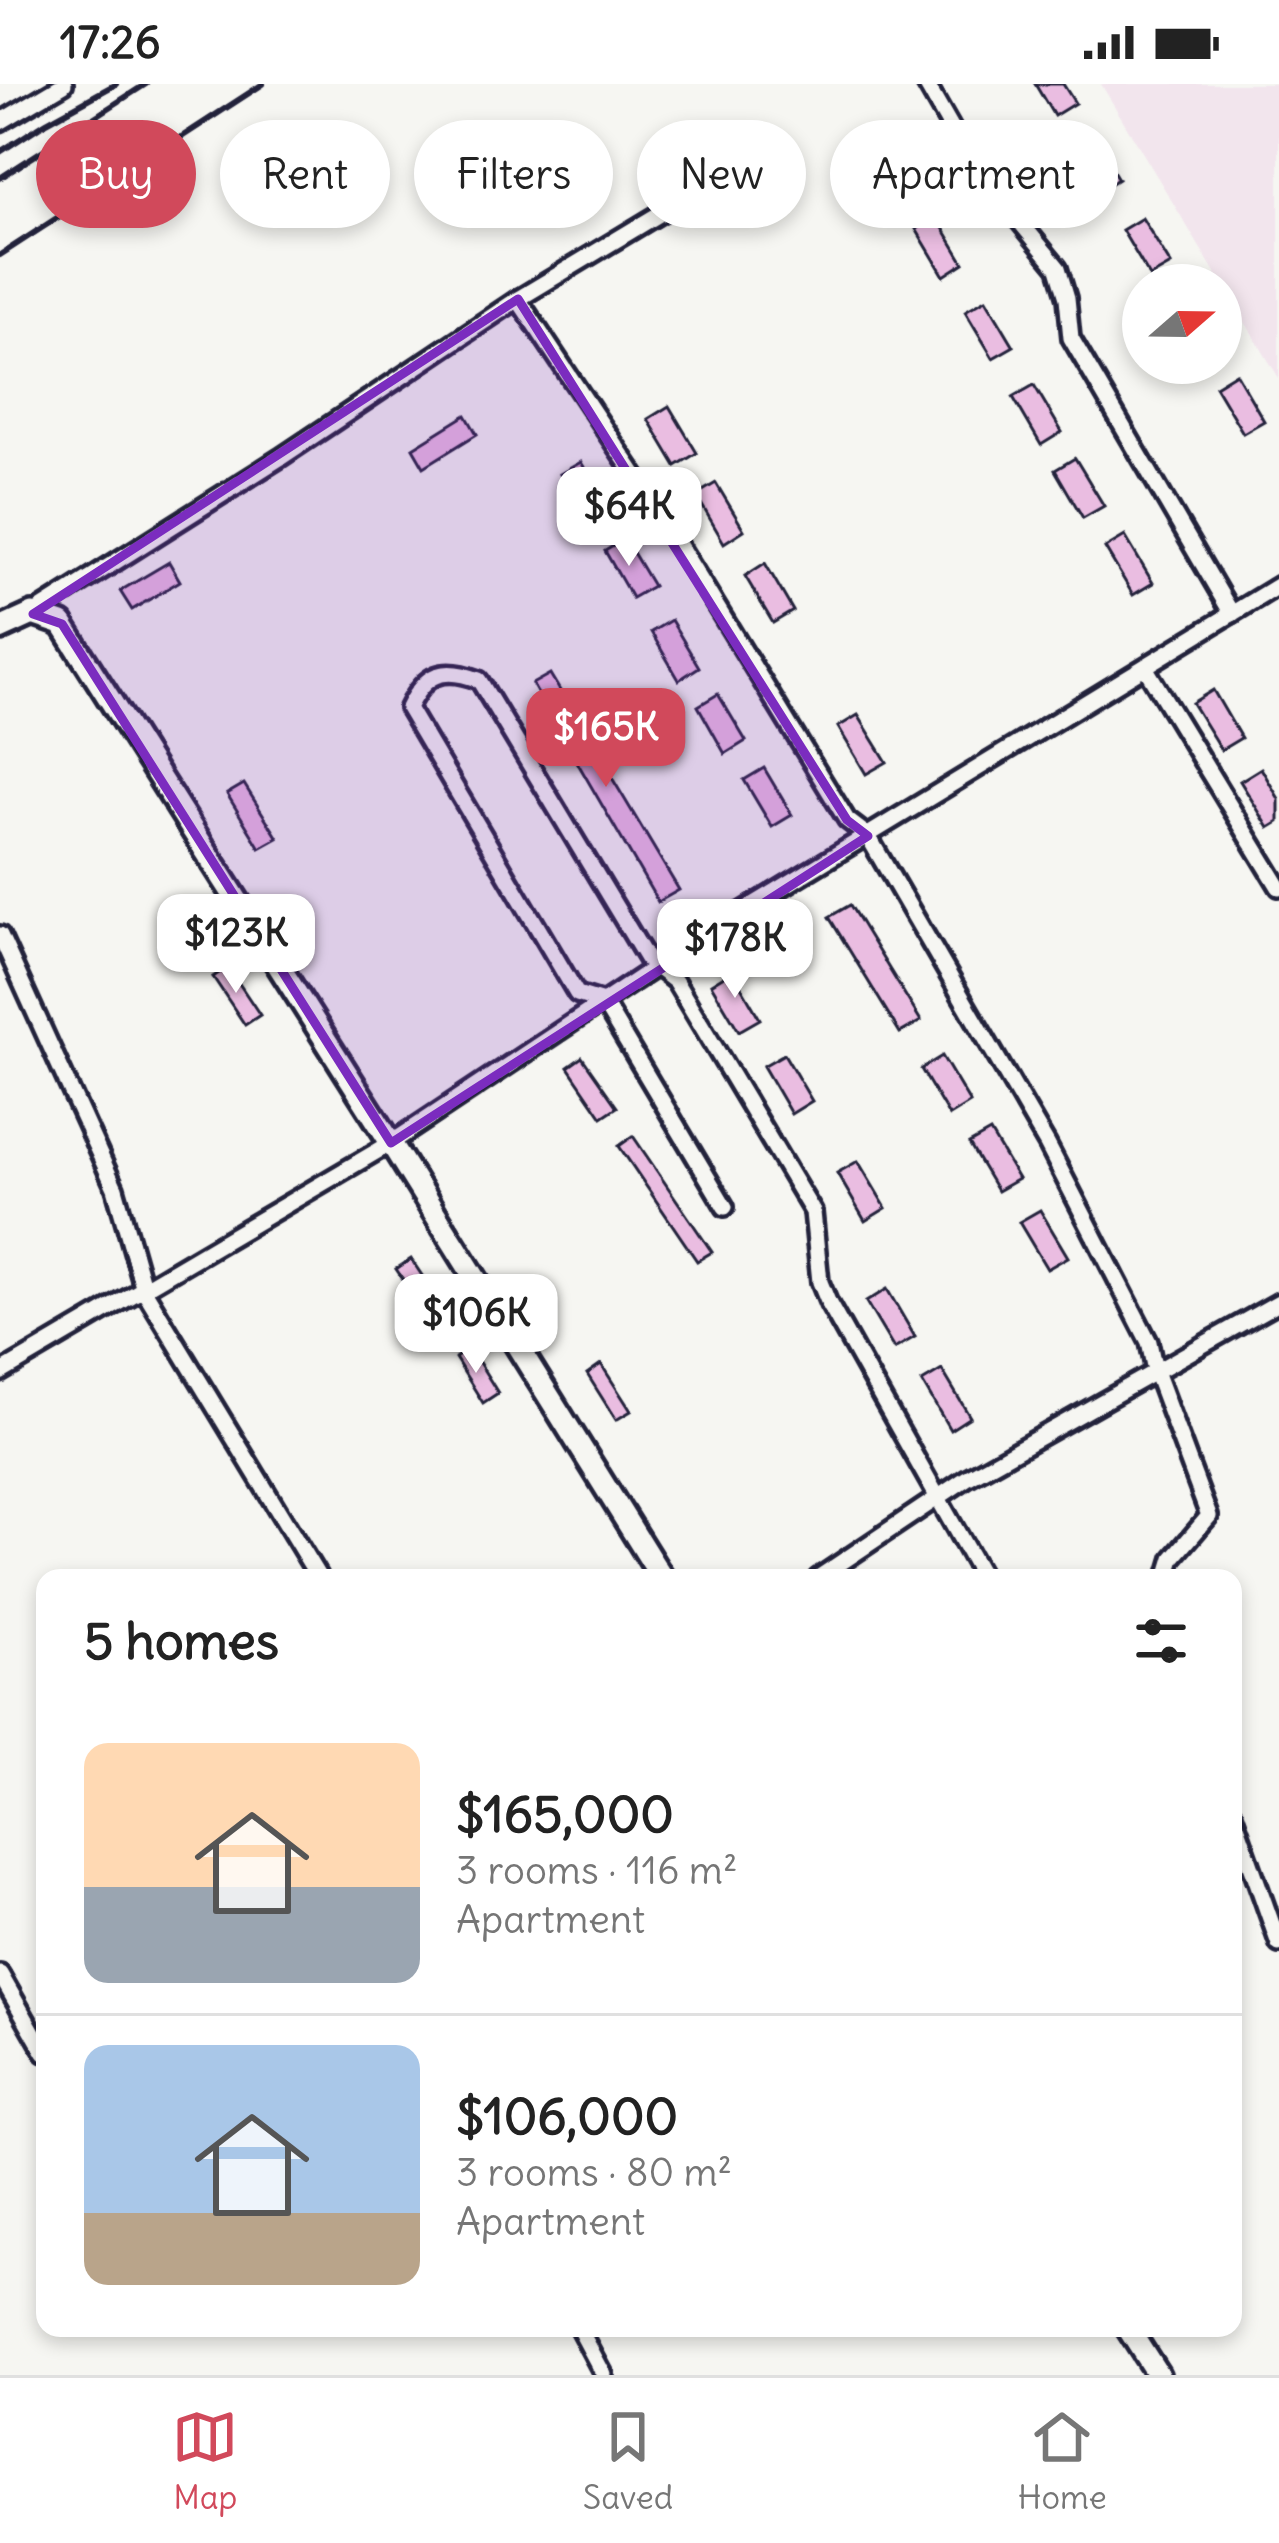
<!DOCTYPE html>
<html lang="en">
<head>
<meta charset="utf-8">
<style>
  :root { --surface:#fff; --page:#f6f6f6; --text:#222; --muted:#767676; --line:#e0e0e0; --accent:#d1495b }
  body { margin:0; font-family:Delius,sans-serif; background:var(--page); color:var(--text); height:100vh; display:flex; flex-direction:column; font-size:45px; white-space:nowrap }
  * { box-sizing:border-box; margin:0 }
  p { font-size:39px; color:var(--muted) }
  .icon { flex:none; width:66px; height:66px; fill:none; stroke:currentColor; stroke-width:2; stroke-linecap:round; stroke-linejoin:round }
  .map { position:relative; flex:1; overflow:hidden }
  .details { position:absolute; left:36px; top:1485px; width:1206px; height:768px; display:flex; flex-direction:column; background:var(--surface); border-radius:24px; box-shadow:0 6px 18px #0003 }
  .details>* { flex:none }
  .banner { position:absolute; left:36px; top:36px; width:1209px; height:108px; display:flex; gap:24px }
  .needle { width:78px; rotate:70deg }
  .buttons { position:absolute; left:1122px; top:180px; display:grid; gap:24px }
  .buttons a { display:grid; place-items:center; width:120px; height:120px; border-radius:50%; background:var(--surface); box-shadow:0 6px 18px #0003; font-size:60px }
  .price { position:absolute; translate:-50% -102px; padding:0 27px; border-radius:24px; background:#fff; color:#222; font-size:39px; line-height:78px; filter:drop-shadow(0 3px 6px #0008) }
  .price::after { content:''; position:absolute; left:50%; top:72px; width:36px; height:27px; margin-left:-18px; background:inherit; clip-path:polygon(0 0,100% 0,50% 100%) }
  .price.on { background:var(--accent); color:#fff }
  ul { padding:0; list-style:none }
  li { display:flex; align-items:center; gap:36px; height:300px; padding:0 48px }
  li+li { border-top:3px solid var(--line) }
  li span { display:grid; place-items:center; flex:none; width:336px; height:240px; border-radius:24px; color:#555 }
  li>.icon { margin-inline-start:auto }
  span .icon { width:144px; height:144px; fill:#fffc; stroke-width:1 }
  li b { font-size:51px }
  h2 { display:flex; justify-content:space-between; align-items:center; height:144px; padding:0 48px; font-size:51px }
  .tag { padding:0 42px; border-radius:54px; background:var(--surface); box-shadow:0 6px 18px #0003; font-size:42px; line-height:108px }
  .tag.on { background:var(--accent); color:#fff }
  .status { display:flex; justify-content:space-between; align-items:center; height:84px; padding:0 60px; background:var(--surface); direction:ltr }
  .status svg { height:33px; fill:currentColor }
  .menu { display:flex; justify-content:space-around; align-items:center; height:168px; border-top:3px solid var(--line); background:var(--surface); font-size:33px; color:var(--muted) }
  .menu a { display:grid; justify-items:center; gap:6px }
  .menu .on { color:var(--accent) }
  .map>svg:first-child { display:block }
  .built { fill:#f2e5ed }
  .building { fill:#eabde1; stroke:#22223b; stroke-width:3 }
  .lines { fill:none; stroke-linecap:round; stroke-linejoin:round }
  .minor-casing { stroke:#22223b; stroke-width:24 }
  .secondary-casing { stroke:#22223b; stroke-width:30 }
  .minor { stroke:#f6f6f2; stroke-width:15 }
  .secondary { stroke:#f6f6f2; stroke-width:21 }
  .rail { stroke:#22223b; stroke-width:6 }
  .marked { fill:#7b2cbf; fill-opacity:0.2; stroke:#7b2cbf; stroke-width:9; stroke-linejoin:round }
</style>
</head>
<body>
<div class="status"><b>17:26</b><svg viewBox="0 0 49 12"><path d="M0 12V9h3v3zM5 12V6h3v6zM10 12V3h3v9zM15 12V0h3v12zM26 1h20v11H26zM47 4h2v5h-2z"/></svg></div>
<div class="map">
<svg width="1279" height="2291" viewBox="0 0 1279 2291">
  <rect width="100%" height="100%" fill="#f6f6f2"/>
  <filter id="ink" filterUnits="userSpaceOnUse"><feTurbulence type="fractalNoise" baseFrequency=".00833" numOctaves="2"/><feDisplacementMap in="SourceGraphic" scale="24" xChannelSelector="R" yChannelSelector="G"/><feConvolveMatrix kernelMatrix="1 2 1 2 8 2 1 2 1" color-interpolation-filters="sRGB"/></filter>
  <g filter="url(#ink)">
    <polygon class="built" points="1101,0 1279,0 1279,294"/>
    <g class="building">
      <polygon points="1035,0 1063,0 1075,19 1054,32"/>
      <polygon points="1090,48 1118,95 1098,108 1069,60"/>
      <polygon points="893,60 921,107 900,119 872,72"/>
      <polygon points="936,132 964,179 944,192 916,145"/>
      <polygon points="1142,134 1171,181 1150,193 1122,146"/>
      <polygon points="986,215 1014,262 993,274 965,227"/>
      <polygon points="1236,289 1264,337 1243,349 1215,302"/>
      <polygon points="1034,301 1062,348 1041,361 1013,313"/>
      <polygon points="669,322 697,369 676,382 648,335"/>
      <polygon points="466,331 477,350 424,383 413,364"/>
      <polygon points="1075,374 1104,422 1083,434 1055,386"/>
      <polygon points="581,378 609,425 588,437 560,390"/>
      <polygon points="716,399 744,446 724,459 696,411"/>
      <polygon points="1125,452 1153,499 1133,511 1105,464"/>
      <polygon points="625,455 653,502 632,514 605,467"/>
      <polygon points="169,478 180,497 132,526 120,507"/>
      <polygon points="765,479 793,527 773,539 745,492"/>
      <polygon points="671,536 699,583 679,596 651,548"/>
      <polygon points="550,590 679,806 658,818 532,600"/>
      <polygon points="1213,606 1241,654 1221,666 1192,619"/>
      <polygon points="718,610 746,657 725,670 698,622"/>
      <polygon points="858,631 887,678 866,690 838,643"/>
      <polygon points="764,684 792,731 772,743 744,696"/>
      <polygon points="1261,684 1279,715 1279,738 1269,744 1240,697"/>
      <polygon points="244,700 278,754 260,764 227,710"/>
      <polygon points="850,821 921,937 900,949 829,833"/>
      <polygon points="228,883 260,931 245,941 213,893"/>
      <polygon points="732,887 760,935 739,947 711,900"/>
      <polygon points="784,970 812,1017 791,1030 763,982"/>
      <polygon points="942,972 970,1019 949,1032 921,985"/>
      <polygon points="582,973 617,1023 602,1033 568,983"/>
      <polygon points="990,1048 1018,1095 997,1107 969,1060"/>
      <polygon points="633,1052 712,1168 697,1177 619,1062"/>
      <polygon points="858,1077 886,1124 865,1137 837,1089"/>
      <polygon points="1040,1126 1068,1173 1047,1185 1019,1138"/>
      <polygon points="411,1175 445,1226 430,1235 396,1185"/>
      <polygon points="887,1205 915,1253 894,1265 866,1218"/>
      <polygon points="470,1264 498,1309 483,1319 455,1274"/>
      <polygon points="601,1280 631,1327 616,1336 587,1290"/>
      <polygon points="942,1286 970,1333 950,1346 922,1298"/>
    </g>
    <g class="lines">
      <defs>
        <g id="minor">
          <polyline points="926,0 970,77 1058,184 1067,214 1071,254 1232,530"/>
          <polyline points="0,38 64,0"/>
          <polyline points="518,215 649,412 847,736 868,752 1047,1060 1149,1258 1155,1287 1209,1432 1173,1474 1167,1494"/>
          <polyline points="33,530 280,374 518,215 739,82"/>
          <polyline points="1145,583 1279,803"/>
          <polyline points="0,851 115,1104 144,1206 319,1494"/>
          <path d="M725 1123 603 918 577 910 408 624C425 589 443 582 479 596L647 875 675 897 813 1128 820 1198 829 1220 983 1494"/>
          <polyline points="0,1289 391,1059 707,849 1279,501"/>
          <polyline points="818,1494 967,1394 1279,1218"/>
          <polyline points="1233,1730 1279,1860"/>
          <polyline points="0,1890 45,1969"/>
          <polyline points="579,2244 604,2291"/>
        </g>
        <g id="secondary">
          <polyline points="0,545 33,530 62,540 391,1059 662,1494"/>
          <polyline points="1128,2244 1158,2291"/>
        </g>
      </defs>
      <use href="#minor" class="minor-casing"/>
      <use href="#secondary" class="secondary-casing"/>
      <use href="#minor" class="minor"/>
      <use href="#secondary" class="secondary"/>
      <g class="rail">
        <polyline points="0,68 45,39 116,0"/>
        <polyline points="0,94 146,0"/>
        <polyline points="0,171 263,0"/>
      </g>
    </g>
  </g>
  <path class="marked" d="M518 215 847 736 868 752 391 1059 62 540 33 530Z"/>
</svg>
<div class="buttons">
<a><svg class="needle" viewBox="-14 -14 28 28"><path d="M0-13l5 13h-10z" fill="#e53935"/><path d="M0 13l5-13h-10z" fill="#767676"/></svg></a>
</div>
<b class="price" style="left:629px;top:485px">$64K</b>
<b class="price on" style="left:606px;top:706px">$165K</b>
<b class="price" style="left:236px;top:912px">$123K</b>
<b class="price" style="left:735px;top:917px">$178K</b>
<b class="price" style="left:476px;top:1292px">$106K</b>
<div class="banner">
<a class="tag on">Buy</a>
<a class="tag">Rent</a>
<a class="tag">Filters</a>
<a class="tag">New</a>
<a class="tag">Apartment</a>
</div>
<section class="details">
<h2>5 homes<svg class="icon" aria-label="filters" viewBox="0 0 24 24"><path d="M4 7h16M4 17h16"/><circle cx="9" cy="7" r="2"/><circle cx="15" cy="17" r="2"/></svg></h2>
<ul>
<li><span style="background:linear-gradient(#ffd9b3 60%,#9aa5b1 0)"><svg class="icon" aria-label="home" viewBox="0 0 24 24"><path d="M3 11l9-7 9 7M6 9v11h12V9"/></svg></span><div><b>$165,000</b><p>3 rooms · 116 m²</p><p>Apartment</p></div></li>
<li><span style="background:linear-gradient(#a9c7e8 70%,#b9a48a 0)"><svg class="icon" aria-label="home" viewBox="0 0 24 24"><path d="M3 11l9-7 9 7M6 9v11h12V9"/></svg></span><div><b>$106,000</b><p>3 rooms · 80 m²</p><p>Apartment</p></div></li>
</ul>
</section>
</div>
<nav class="menu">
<a class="on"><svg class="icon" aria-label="map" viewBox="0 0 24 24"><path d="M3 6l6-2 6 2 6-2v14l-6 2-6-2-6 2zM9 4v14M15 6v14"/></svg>Map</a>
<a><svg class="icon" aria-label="saved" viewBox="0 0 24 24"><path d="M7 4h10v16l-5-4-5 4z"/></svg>Saved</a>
<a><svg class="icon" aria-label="home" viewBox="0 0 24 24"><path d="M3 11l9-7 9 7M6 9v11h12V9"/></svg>Home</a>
</nav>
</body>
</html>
